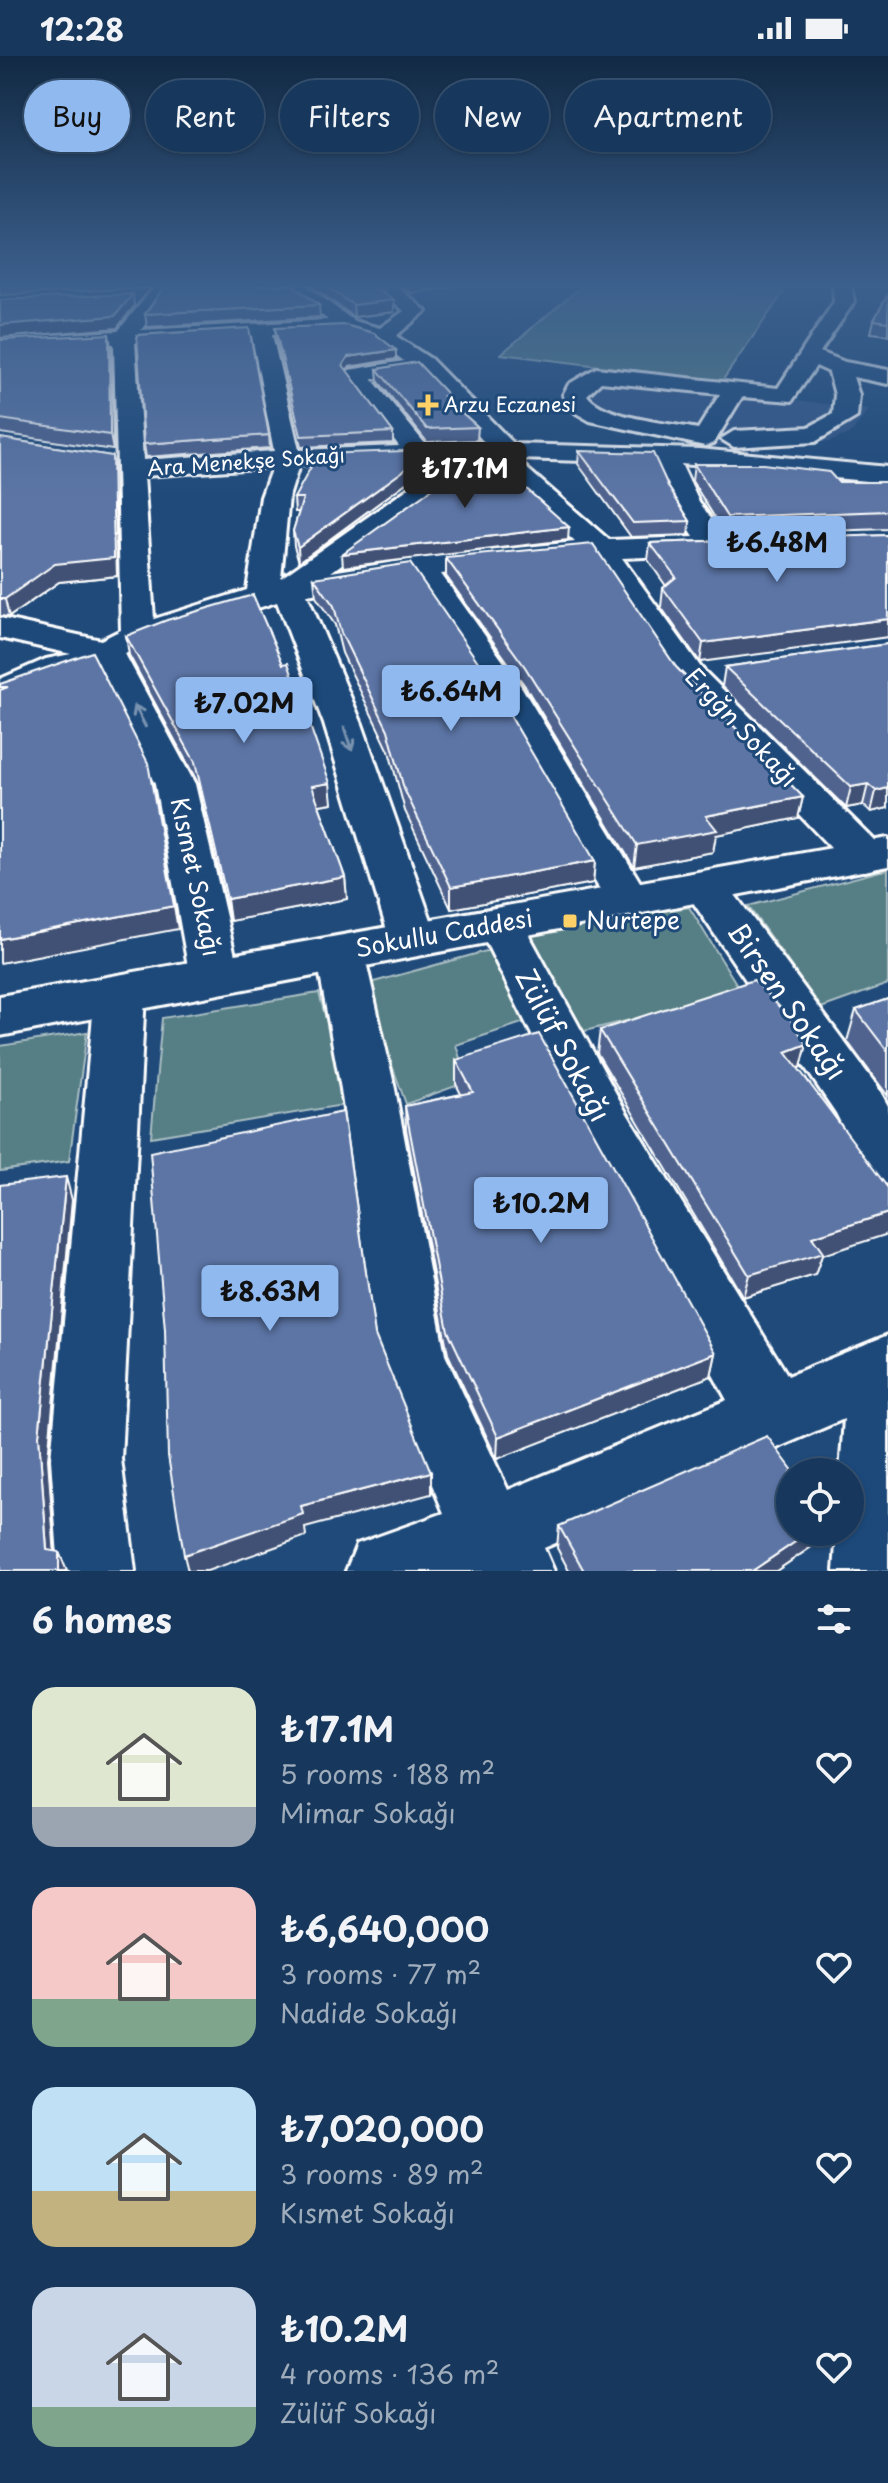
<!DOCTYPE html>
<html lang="en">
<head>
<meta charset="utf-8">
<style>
  :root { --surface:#17385c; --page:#244365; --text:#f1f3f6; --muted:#9eacbb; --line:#365272; --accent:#90b9f0 }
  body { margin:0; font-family:"Playpen Sans",sans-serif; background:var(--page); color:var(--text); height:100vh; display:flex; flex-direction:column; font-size:30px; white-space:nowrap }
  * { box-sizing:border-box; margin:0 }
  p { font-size:26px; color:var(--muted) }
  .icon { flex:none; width:44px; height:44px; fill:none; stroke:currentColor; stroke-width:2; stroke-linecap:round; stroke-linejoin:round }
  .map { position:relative; height:1515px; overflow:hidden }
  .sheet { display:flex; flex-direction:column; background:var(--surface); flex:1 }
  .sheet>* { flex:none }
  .hud { position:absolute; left:24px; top:24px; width:840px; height:72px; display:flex; gap:16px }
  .controls { position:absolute; left:776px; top:1402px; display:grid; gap:16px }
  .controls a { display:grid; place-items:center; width:88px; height:88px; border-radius:50%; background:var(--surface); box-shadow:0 2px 6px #0004,0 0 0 2px var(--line); font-size:40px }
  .price { position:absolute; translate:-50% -68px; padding:0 18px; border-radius:8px; background:var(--accent); color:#111; font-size:26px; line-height:52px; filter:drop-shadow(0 2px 4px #0008) }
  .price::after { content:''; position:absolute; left:50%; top:48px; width:24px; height:18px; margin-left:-12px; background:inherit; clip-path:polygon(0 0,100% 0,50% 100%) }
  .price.current { background:#222; color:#fff }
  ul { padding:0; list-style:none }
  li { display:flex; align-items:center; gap:24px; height:200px; padding:0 32px }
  li span { display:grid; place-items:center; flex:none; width:224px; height:160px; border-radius:24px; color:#555 }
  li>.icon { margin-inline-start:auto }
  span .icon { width:96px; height:96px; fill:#fffc; stroke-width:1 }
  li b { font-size:34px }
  h2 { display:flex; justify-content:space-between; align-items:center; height:96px; padding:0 32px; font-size:34px }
  .chip { padding:0 28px; border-radius:36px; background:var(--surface); box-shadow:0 2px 6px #0004,0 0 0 2px var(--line); font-size:28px; line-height:72px }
  .chip.current { background:var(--accent); color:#111 }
  .status { display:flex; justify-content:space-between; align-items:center; height:56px; padding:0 40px; background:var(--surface); direction:ltr }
  .status svg { height:22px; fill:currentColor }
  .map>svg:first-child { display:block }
  .built { fill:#315787 }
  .green { fill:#547e85; stroke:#aabec2; stroke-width:2 }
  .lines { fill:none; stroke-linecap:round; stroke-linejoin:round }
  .minor-casing { stroke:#fff; stroke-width:6 }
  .major-casing { stroke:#fff; stroke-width:6 }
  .minor { fill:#1f4a7a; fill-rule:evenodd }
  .major { fill:#1f4a7a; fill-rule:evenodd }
  .wall { fill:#4f648e; stroke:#fff; stroke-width:2 }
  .shaded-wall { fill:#405174; stroke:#fff; stroke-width:2 }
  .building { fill:#5c74a5; stroke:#fff; stroke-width:2 }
  .oneway { stroke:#7992af }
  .poi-dot { fill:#ffd166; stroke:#1f4a7a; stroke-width:3 }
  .labels { text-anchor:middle; stroke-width:6; stroke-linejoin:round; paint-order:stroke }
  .far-poi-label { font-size:20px; fill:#fff; stroke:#1f4a7a; text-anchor:start }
  .far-street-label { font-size:20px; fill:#fff; stroke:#1f4a7a }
  .street-label { font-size:24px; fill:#fff; stroke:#1f4a7a }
  .poi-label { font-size:24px; fill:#fff; stroke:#1f4a7a; text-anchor:start }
  .near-street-label { font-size:28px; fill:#fff; stroke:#1f4a7a }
</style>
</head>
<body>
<div class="status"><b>12:28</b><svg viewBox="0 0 49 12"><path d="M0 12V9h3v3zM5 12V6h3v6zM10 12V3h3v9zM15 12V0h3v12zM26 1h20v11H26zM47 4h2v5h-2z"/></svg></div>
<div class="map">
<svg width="888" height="1515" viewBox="0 0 888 1515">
  <rect width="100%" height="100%" fill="#1f4a7a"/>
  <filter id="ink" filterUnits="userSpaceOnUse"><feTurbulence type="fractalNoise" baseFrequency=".0125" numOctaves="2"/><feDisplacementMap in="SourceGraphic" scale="16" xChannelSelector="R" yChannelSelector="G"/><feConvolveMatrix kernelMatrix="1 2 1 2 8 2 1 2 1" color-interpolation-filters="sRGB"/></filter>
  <g filter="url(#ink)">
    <polygon class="built" points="600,317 869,354 851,377 829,386 713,390 641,380 602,367 566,336 575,324"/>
    <g class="green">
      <polygon points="583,229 711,229 784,236 722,325 501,298"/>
      <polygon points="888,813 888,928 821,952 748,850"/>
      <polygon points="689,851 742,937 580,976 526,878"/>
      <polygon points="501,891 534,963 456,989 467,1026 406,1048 363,929"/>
      <polygon points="319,937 349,1048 151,1081 162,962"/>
      <polygon points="87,976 69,1105 0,1115 0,990"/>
    </g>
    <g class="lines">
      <defs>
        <g id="minor">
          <path d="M156 229H174L141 274 328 264 284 229H305L354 265 380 272 404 255 375 229H395L426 255 396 280 431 303 514 388 699 393 888 411V427L681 408 698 444 729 489 725 495 714 498 622 502 702 613 881 791 887 801 881 811 865 815 849 811 676 629 593 503 441 518 522 632 651 844 644 855 628 859 612 855 485 632 412 522 307 539 362 668 438 884 431 895 414 900 397 895 390 884 324 668 277 546 150 586 125 598 195 728 240 921 232 933 215 938 198 933 190 921 155 728 97 612 0 647V623L46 603 71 598 0 582V562L101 584 121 574 114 288 0 294V282L118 275ZM346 275 376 284 404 305 349 314 346 319 399 390 299 394 272 279ZM252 280 274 395 143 404 135 287ZM418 315 485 387 426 389 372 323ZM485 403 575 486 420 502 331 516 426 446 472 404ZM516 403 654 407 670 444 694 481 609 484ZM441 404 406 434 281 522 289 441 299 409ZM272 411 261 441 247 534 154 563 144 420Z"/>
          <path d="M833 229H851L854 246 820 296 845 306 888 314V328L853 321 859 339 857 361 815 386 734 391 721 383 734 375 809 371 833 358 835 339 829 316 816 310 792 345 742 341 714 387 705 390 590 365 576 357 563 339 569 328 596 312 778 332 834 246ZM601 326 720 338 698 373C669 367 603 362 587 339Z"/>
          <polygon points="705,815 721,820 877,1030 888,1050 888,1128 868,1121 836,1057 682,830 689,820"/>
          <polygon points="500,852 517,857 523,868 626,1056 788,1320 888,1279 888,1515 834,1515 837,1476 850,1476 850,1416 840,1416 844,1363 544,1492 554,1515 346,1515 357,1488 444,1457 379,1302 341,1033 316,897 323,885 340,880 357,885 364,897 395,1033 445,1299 508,1434 727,1344 586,1088 477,868 483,857"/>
          <polygon points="120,920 138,925 145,938 121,1403 135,1515 59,1515 51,1403 95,938 102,925"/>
        </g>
        <polygon id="major" points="888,782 888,810 0,980 0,940"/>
      </defs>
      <use href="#minor" class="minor-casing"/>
      <use href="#major" class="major-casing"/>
      <use href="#minor" class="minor"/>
      <use href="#major" class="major"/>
    </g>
    <g class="wall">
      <polygon points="0,229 153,229 149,232 0,239"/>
      <polygon points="310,229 383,229 384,237 394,244 394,256 354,261"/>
      <polygon points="399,229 452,229 452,231 410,237"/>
      <polygon points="888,238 888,279 871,277 874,264"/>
      <polygon points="319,249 320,261 147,271 145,258"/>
      <polygon points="275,272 396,294 396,303 349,311 346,314 393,376 393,387 301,391 276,282"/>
      <polygon points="0,284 111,291 113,394 0,377"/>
      <polygon points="377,313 448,339 448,344 478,371 477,384 427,386 378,325"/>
      <polygon points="269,379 270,392 146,401 144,388"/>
      <polygon points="0,382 112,400 114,416 117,520 59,526 9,561 0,560"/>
      <polygon points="579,395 669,432 690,465 689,479 631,481 578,408"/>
      <polygon points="433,407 299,506 294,490 293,475 299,456 295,456 294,442"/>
      <polygon points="694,408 838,426 888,426 888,473 725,478 692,425"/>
      <polygon points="888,479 700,606 661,551 663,532 666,530 648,504 650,487"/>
      <polygon points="446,502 676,611 803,741 798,762 716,779 713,796 634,811 525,630 446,520"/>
      <polygon points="314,522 595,805 593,827 451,853 405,755 389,695 342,597 335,569 316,541"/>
      <polygon points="126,580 332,747 319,749 345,821 347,843 230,865 198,727 129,599"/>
      <polygon points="888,588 888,752 871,756 863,749 846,752 722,630 725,611"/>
      <polygon points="888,943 888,1040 847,985 856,954"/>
      <polygon points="600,974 807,988 801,1011 798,1012 822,1199 815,1219 743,1241 597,997"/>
      <polygon points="456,1004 716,1297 711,1320 497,1403 448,1298 406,1073 405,1050 461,1038 456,1028"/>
      <polygon points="559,1470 820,1485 776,1515 569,1515 557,1492"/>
    </g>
    <g class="shaded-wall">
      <polygon points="384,229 384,241 374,231"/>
      <polygon points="410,229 452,229 452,231 410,237"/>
      <polygon points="133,238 134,250 117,272 0,282 0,269"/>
      <polygon points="394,244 394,256 354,261 353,249"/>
      <polygon points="109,278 111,291 113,394 110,379"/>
      <polygon points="396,294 396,303 349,311 343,319 343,309 348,301"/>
      <polygon points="432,394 433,407 299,506 298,491"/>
      <polygon points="112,400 114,416 117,520 59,526 9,561 5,543"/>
      <polygon points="569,471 568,484 343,511 342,498"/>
      <polygon points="888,563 888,581 700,606 703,587"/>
      <polygon points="330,727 332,747 313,750 312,730"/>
      <polygon points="868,728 863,749 846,752 851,731"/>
      <polygon points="888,732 888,752 871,756 876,735"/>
      <polygon points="803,741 798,762 716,779 713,796 634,811 637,789 706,760"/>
      <polygon points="595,805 593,827 451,853 451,831"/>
      <polygon points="345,821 347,843 230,865 227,843"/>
      <polygon points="174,850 178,873 0,907 0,883"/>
      <polygon points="807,988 801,1011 780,1019 786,996"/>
      <polygon points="66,1121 72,1144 48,1403 56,1515 47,1494 39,1380"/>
      <polygon points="888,1157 888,1178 822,1199 815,1219 743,1241 749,1219 812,1181"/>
      <polygon points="716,1297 711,1320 497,1403 498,1381"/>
      <polygon points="431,1416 431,1438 305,1472 306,1480 207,1515 188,1515 184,1499 301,1450"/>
      <polygon points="810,1476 824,1476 820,1485 776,1515 752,1515"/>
      <polygon points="59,1496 67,1515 59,1515"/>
    </g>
    <g class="building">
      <polygon points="165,229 293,229 319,249 145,258"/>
      <polygon points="325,229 383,229 374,231 394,244 353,249"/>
      <polygon points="133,238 115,260 0,269 0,244"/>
      <polygon points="888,238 888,266 874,264"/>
      <polygon points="345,269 374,277 396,294 348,301 343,309 393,376 301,380 275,272"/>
      <polygon points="249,272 269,379 144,388 137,279"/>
      <polygon points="109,278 110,379 0,363 0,284"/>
      <polygon points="417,306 448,339 443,340 478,371 427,373 377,313"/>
      <polygon points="0,382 112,400 114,502 55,508 5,543 0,543"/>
      <polygon points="432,394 298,491 293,475 303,442 294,442 318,398"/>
      <polygon points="473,395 484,395 569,471 342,498 428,436"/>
      <polygon points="579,395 653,397 669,432 690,465 633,467"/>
      <polygon points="694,408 763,408 829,416 838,426 888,426 888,455 727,461"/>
      <polygon points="888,479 888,563 703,587 663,532 676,521 650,487"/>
      <polygon points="593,488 676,611 803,741 706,760 717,774 637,789 525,611 446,502"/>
      <polygon points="410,507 483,613 595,805 451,831 404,733 388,674 341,577 334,550 314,522"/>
      <polygon points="253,539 283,608 288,607 330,727 312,730 345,821 227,843 195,706 126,580 167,564"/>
      <polygon points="888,588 888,732 876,735 868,728 851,731 725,611"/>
      <polygon points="92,596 148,707 174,850 0,883 0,634 8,631 0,631 0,628"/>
      <polygon points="754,924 788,960 807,988 786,996 888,1132 888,1157 812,1181 823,1197 749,1219 600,974"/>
      <polygon points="888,943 888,996 856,954"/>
      <polygon points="539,978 716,1297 498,1381 448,1275 405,1050 473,1036 456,1004"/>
      <polygon points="343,1056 375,1279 431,1416 301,1450 303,1458 184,1499 168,1400 165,1274 150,1096"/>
      <polygon points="66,1121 39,1380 47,1494 59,1496 59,1515 0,1515 0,1129"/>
      <polygon points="767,1380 794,1416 790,1416 790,1476 810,1476 752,1515 584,1515 559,1470"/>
    </g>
    <defs><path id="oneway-shaft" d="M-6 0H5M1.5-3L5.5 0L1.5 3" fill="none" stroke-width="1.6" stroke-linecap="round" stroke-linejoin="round" transform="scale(2)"/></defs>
    <g class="oneway">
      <use href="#oneway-shaft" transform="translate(140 660) rotate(-117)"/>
      <use href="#oneway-shaft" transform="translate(348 683) rotate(72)"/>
    </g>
  </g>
  <linearGradient id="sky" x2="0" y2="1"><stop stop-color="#112943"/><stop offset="0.52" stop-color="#3c608d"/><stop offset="1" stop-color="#3c608d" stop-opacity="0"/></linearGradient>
  <rect width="888" height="441" fill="url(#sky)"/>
  <g class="poi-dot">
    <path d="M424 337h8v8h8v8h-8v8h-8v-8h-8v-8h8z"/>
    <rect x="562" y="857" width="16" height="16" rx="4"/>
  </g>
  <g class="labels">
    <g class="far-poi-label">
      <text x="444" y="356">Arzu Eczanesi</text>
    </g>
    <g class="far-street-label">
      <text transform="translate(246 406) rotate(-4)" y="7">Ara Menekşe Sokağı</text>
    </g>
    <g class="street-label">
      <text transform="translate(741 672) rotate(47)" y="8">Ergğn Sokağı</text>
      <text transform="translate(195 821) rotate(78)" y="8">Kısmet Sokağı</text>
      <text transform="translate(444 878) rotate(-10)" y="8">Sokullu Caddesi</text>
    </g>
    <g class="poi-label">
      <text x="586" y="873">Nurtepe</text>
    </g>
    <g class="near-street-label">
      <text transform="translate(787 945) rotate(55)" y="10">Birsen Sokağı</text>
      <text transform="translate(563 989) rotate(62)" y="10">Zülüf Sokağı</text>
    </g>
  </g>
</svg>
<div class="controls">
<a><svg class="icon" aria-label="locate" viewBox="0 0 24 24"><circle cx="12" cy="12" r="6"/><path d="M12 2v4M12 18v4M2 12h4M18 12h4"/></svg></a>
</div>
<b class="price current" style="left:465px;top:454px">₺17.1M</b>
<b class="price" style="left:777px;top:528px">₺6.48M</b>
<b class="price" style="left:451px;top:677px">₺6.64M</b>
<b class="price" style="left:244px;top:689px">₺7.02M</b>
<b class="price" style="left:541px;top:1189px">₺10.2M</b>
<b class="price" style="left:270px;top:1277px">₺8.63M</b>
<div class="hud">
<a class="chip current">Buy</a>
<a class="chip">Rent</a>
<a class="chip">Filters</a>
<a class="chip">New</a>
<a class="chip">Apartment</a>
</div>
</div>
<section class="sheet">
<h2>6 homes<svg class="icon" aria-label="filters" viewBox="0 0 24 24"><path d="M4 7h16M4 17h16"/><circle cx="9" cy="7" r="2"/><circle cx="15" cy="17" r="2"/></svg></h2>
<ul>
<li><span style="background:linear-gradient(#dfe7d0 75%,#9aa5b1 0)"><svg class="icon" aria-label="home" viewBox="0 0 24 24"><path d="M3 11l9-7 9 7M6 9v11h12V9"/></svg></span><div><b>₺17.1M</b><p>5 rooms · 188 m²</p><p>Mimar Sokağı</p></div><svg class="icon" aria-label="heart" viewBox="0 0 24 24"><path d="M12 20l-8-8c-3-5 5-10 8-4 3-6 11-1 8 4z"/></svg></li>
<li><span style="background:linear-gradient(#f6c9c9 70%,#7fa58c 0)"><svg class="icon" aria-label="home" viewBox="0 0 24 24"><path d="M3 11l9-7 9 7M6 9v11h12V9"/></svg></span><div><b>₺6,640,000</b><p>3 rooms · 77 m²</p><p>Nadide Sokağı</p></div><svg class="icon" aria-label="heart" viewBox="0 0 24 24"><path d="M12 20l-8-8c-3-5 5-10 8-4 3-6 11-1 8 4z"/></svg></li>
<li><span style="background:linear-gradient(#bfe0f5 65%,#c2b280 0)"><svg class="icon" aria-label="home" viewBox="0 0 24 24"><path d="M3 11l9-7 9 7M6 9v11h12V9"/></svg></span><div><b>₺7,020,000</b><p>3 rooms · 89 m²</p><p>Kısmet Sokağı</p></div><svg class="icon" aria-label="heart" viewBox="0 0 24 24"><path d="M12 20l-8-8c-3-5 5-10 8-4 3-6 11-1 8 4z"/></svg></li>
<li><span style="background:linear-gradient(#c9d6e8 75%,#7fa58c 0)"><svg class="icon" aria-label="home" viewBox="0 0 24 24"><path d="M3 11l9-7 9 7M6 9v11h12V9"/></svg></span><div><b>₺10.2M</b><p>4 rooms · 136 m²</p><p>Zülüf Sokağı</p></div><svg class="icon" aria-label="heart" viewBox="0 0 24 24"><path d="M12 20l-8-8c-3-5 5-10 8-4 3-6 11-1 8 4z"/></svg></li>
</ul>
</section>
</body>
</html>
